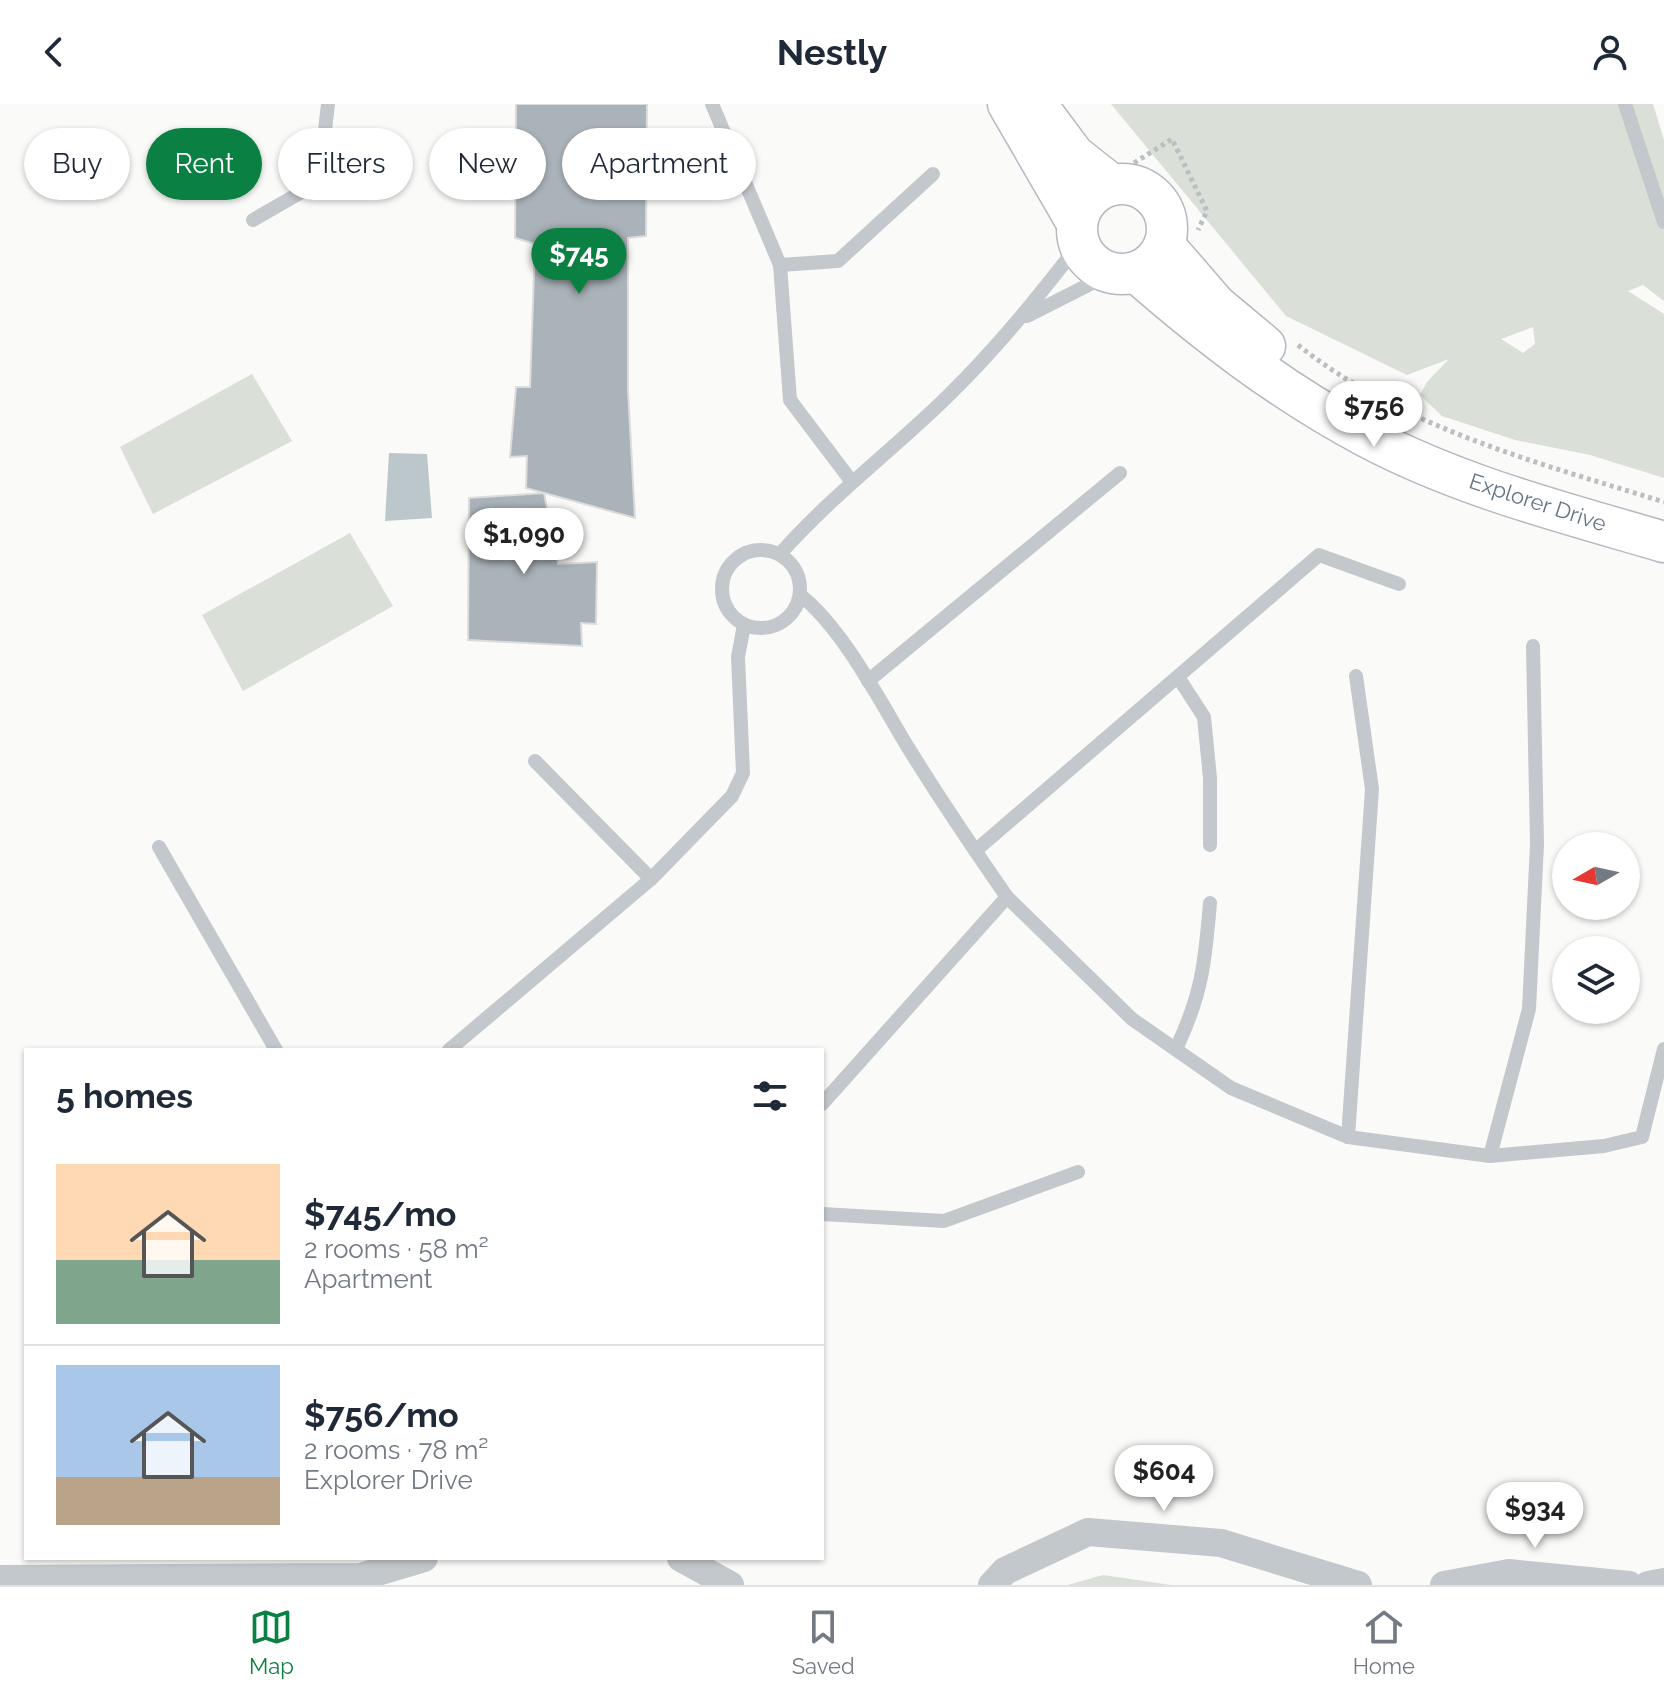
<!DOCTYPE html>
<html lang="en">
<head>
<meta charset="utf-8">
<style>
  :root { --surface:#fff; --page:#f6f6f7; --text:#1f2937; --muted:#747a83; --line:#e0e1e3; --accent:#0b8043 }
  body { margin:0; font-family:Raleway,sans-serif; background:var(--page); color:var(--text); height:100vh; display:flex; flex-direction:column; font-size:30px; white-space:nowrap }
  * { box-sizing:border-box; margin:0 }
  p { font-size:26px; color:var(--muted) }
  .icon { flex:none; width:44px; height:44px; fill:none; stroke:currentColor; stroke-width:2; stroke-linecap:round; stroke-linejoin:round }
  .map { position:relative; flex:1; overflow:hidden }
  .panel { position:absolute; left:24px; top:944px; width:800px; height:512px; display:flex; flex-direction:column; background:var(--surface); border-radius:0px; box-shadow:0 2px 6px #0004 }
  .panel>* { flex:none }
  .hud { position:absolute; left:24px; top:24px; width:800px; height:72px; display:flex; gap:16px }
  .needle { width:52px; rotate:261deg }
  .fabs { position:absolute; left:1552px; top:728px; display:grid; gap:16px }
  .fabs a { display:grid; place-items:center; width:88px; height:88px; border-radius:50%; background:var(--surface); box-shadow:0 2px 6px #0004; font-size:40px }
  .price { position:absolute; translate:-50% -68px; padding:0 18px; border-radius:28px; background:#fff; color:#222; font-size:26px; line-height:52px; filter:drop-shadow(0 2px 4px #0008) }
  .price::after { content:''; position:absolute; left:50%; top:48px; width:24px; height:18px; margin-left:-12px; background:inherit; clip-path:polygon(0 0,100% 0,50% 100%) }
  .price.selected { background:var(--accent); color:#fff }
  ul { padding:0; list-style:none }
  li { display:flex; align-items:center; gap:24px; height:200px; padding:0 32px }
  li+li { border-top:2px solid var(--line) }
  li span { display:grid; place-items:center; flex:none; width:224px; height:160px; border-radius:0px; color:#555 }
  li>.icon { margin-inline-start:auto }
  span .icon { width:96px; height:96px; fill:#fffc; stroke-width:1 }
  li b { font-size:34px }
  h2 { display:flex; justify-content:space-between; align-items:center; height:96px; padding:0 32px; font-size:34px }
  .tag { padding:0 28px; border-radius:36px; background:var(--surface); box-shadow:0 2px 6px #0004; font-size:28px; line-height:72px }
  .tag.selected { background:var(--accent); color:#fff }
  header { display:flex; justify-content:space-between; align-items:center; height:104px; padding:0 32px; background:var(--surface); font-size:36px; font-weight:700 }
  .menu { display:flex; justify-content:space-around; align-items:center; height:112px; border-top:2px solid var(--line); background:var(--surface); font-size:22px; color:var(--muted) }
  .menu a { display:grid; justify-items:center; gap:4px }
  .menu .selected { color:var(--accent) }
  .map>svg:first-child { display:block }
  .green { fill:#dadfd7; fill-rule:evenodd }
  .water { fill:#bbc7cb }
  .building { fill:#aab3b9; stroke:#dcdcda; stroke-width:2 }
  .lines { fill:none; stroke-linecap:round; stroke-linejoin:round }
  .secondary-casing { stroke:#b3babf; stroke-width:43 }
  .path { stroke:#bbbfc2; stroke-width:5; stroke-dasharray:4 4; stroke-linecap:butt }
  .lane { stroke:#c3c8cc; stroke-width:14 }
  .street { stroke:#c3c8cc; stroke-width:28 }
  .secondary { stroke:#fff; stroke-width:40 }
  .labels { text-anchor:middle; stroke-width:8; stroke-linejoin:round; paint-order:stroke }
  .street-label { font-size:22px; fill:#657683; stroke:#fff }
</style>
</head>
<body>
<header><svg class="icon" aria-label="back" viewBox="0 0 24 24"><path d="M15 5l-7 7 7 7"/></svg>Nestly<svg class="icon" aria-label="person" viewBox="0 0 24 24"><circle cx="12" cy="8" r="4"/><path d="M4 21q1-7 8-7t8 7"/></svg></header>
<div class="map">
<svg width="1664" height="1481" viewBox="0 0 1664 1481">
  <rect width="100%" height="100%" fill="#fafaf8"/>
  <g class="green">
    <path d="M1111 0H1653L1664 36V197L1643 181 1628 187 1664 210V374L1590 351 1515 336 1442 312 1420 291 1427 278 1449 255 1407 271 1286 212ZM1533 223 1535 240 1523 249 1501 235Z"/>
    <polygon points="252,270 292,337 153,410 120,343"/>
    <polygon points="350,429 393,502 243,587 202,511"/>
    <polygon points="1103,1471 1171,1481 1068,1481"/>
  </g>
  <polygon class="water" points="389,349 427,350 432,414 385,417"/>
  <g class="building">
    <polygon points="516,0 647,0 646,132 628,134 628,286 635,414 526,384 527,352 510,353 516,283 530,283 535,140 515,134"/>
    <polygon points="544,389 558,460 597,458 596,520 581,519 582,542 468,536 469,394"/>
  </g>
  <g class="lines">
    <defs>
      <g id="secondary">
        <polyline points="1008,0 1077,119"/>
        <polyline points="1036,0 1074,51 1112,81"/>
        <circle cx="1122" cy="125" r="45"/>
        <polyline points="1164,141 1216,201 1265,242"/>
        <path d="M1136 168C1208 231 1282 288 1367 333 1459 382 1565 409 1664 438"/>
      </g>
    </defs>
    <use href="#secondary" class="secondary-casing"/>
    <g class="path">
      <polyline points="1134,59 1172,35 1207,107 1198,126"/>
      <path d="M1298 241C1402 324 1539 359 1664 398"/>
    </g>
    <g class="lane">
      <polyline points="712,0 780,161 790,296 852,378"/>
      <polyline points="1625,0 1664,118"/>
      <polyline points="253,116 319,78 328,0"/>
      <polyline points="780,161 838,157 933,70"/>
      <polyline points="1027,212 1112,169"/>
      <circle cx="761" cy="485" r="39"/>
      <path d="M780 450C831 392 893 346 948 292 997 244 1038 193 1079 140"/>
      <path d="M800 491C842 523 881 599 909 645 940 695 973 744 1007 793L822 1000"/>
      <polyline points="1178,573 1204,613 1210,674 1210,741"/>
      <polyline points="868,577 1120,369"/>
      <polyline points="535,657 651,775"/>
      <polyline points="159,743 276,946"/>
      <polyline points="975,747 1319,451 1399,480"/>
      <polyline points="1007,793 1132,915 1231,984 1348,1033 1490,1052 1604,1042 1642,1033 1664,945"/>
      <path d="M1176 945C1202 890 1205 859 1210 799"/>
      <polyline points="449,946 651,775 732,692 743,669 738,553 744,521"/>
      <polyline points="1348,1033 1372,685 1356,572"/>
      <polyline points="1490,1052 1529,905 1537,740 1533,542"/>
      <polyline points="822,1110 944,1117 1078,1068"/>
    </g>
    <g class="street">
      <polyline points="681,1454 730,1481"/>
      <polyline points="0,1475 361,1473 424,1454"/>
      <polyline points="992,1481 1005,1467 1088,1428 1221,1439 1358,1481"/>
      <polyline points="1444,1481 1509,1469 1629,1481"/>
      <polyline points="1648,1481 1664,1478"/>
    </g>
    <use href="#secondary" class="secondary"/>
  </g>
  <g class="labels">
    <g class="street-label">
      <text transform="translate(1538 398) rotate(18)" y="8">Explorer Drive</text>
    </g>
  </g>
</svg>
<div class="fabs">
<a><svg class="needle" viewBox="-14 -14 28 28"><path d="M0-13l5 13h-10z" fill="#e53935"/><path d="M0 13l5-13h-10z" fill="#747a83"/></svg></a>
<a><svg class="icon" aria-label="layers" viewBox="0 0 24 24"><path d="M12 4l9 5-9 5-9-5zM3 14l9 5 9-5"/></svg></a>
</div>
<b class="price selected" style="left:579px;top:192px">$745</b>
<b class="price" style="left:1374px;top:345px">$756</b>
<b class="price" style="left:524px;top:472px">$1,090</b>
<b class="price" style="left:1164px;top:1409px">$604</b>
<b class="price" style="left:1535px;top:1446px">$934</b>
<div class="hud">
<a class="tag">Buy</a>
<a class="tag selected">Rent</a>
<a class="tag">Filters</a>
<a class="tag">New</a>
<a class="tag">Apartment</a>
</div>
<section class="panel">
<h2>5 homes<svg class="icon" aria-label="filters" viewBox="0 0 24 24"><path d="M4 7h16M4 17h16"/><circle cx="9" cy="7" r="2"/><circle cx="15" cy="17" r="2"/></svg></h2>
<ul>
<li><span style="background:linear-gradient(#ffd9b3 60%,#7fa58c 0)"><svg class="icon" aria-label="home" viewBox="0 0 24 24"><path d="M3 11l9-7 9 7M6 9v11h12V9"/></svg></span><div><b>$745/mo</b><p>2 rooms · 58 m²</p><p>Apartment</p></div></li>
<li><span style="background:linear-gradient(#a9c7e8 70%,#b9a48a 0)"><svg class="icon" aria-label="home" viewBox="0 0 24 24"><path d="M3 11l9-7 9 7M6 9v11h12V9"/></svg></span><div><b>$756/mo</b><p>2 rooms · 78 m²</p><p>Explorer Drive</p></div></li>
</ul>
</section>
</div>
<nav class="menu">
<a class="selected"><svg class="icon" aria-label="map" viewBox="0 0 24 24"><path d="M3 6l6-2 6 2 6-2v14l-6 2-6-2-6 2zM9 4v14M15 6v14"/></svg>Map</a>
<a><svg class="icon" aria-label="saved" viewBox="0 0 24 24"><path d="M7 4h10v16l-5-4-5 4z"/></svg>Saved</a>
<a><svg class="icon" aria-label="home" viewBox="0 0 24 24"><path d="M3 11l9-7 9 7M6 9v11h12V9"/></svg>Home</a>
</nav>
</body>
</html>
